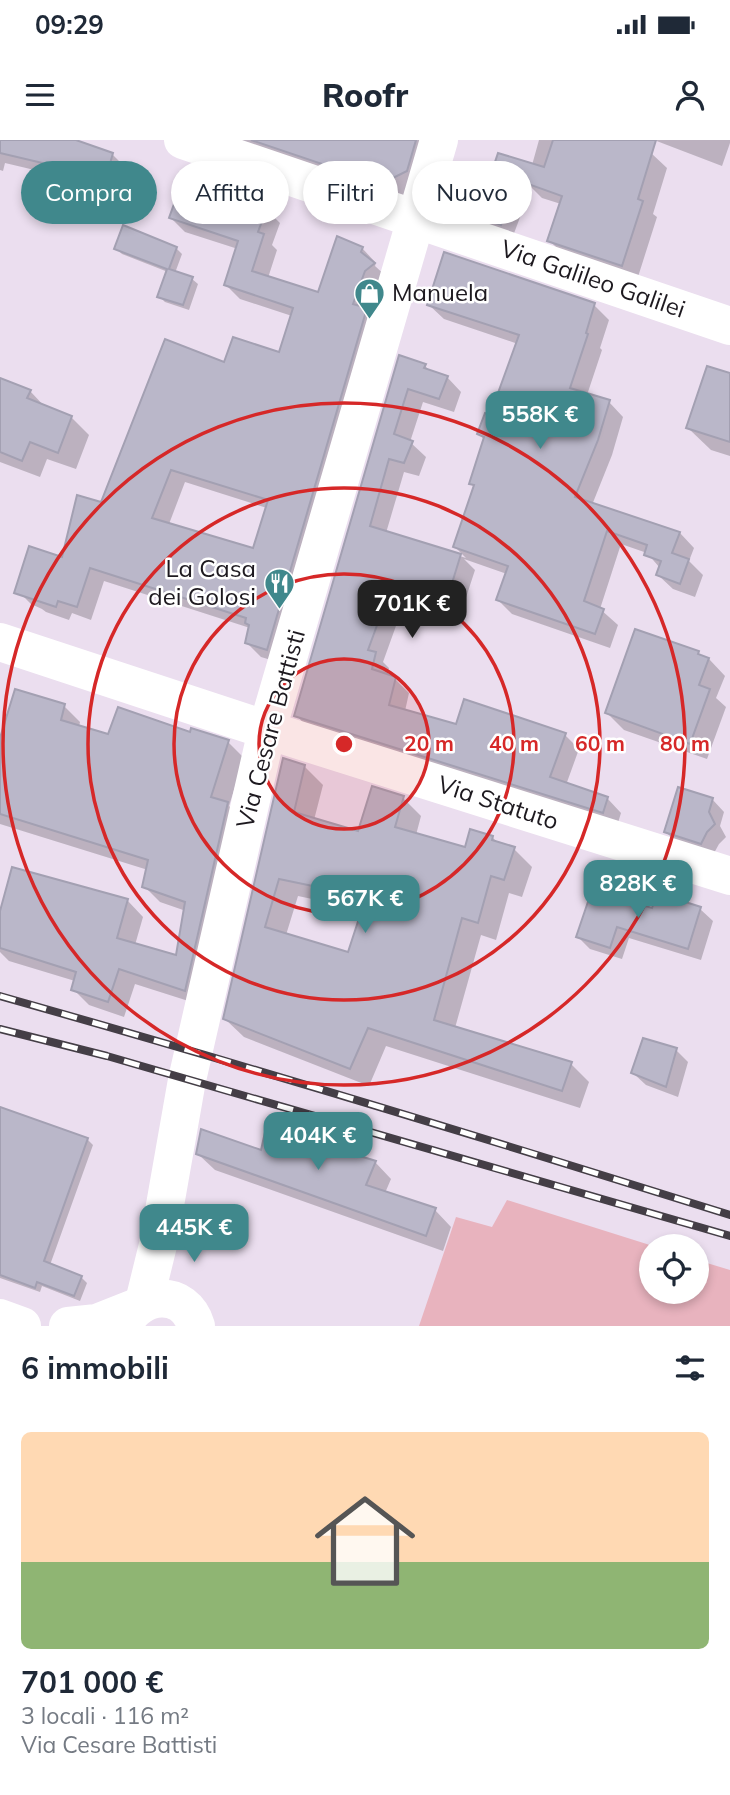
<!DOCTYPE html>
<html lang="it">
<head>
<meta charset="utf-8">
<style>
  :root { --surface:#fff; --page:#f6f6f7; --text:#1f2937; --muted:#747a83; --line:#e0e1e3; --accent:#40888c }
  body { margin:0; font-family:Mulish,sans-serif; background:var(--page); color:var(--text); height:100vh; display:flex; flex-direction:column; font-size:26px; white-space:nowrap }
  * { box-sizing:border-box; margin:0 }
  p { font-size:23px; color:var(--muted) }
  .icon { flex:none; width:38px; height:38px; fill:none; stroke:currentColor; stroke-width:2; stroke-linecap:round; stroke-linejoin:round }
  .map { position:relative; height:1186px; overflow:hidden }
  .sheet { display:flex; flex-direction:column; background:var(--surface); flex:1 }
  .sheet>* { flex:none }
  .guide { position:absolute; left:21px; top:21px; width:690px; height:63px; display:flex; gap:14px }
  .fabs { position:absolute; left:639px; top:1094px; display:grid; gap:14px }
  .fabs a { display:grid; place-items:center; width:70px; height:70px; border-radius:50%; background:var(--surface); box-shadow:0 4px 10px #0003; font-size:35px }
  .price { position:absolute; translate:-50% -60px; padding:0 16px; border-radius:14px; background:var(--accent); color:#fff; font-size:23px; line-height:46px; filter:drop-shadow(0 2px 4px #0008) }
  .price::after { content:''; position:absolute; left:50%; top:42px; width:21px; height:16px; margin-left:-10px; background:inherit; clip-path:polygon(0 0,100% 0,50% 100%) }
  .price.selected { background:#222; color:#fff }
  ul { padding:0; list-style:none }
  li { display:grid; align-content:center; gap:14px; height:371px; padding:0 21px }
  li+li { border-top:2px solid var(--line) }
  li span { display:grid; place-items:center; height:217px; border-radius:10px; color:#555 }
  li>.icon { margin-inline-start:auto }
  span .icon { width:126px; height:126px; fill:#fffc; stroke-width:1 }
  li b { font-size:30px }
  h2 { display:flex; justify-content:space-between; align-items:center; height:84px; padding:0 21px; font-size:30px }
  .pill { padding:0 24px; border-radius:32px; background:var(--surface); box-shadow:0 4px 10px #0003; font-size:24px; line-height:63px }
  .pill.selected { background:var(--accent); color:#fff }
  .status { display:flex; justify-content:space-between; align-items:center; height:49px; padding:0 35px; background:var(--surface); direction:ltr }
  .status svg { height:19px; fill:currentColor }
  header { display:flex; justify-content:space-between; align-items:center; height:91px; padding:0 21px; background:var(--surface); font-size:32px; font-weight:800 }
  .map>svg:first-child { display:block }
  .green { fill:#e8b3be }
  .shadow { fill:#0003; fill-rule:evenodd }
  .building { fill:#bab7c9; stroke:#a3a0b2; stroke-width:2; fill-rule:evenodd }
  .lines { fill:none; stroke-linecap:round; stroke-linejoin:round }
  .minor { stroke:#fff; stroke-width:38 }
  .rail-casing { stroke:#443e46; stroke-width:8 }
  .rail { stroke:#fff; stroke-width:5; stroke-dasharray:16; stroke-linecap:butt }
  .ring { fill:none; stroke:#d62828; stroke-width:3.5 }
  .labels { text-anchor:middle; stroke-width:5; stroke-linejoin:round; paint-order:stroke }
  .street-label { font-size:24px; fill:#1d191f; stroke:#fff }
  .poi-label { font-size:24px; fill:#1d191f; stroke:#fff; text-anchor:start }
  .centre { fill:#d62828; stroke:#fff; stroke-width:3.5 }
  .ring-label { font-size:21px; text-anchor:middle; font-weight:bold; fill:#d62828; stroke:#fff; stroke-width:5; stroke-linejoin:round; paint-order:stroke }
</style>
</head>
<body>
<div class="status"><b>09:29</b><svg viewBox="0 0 49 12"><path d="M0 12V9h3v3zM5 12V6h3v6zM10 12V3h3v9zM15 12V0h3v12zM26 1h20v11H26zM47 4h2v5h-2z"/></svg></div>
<header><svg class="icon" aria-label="menu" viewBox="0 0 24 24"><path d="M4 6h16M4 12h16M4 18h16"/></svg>Roofr<svg class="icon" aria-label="person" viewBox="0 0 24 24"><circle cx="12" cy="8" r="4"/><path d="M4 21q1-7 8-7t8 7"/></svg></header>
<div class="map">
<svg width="730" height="1186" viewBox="0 0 730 1186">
  <rect width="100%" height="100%" fill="#ebdeef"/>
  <polygon class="green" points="507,1060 653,1106 651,1106 651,1152 696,1152 697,1120 730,1130 730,1186 419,1186 456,1077 492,1087"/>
  <g class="shadow">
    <polygon points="0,0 69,0 112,14 126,28 119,50 5,23 3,31 0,30"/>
    <polygon points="215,0 441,0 402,64"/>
    <polygon points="539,0 607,0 651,13 667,28 653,74 657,77 637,140 564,115 549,100 561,64 542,58 527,43"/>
    <polygon points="654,0 730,0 730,3 722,26"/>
    <polygon points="516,44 528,56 513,96 493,89 480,77"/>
    <path d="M266 69 280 83 272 105 277 110 268 138 319 154 362 108 376 123 375 126 388 138 378 145 369 172 380 184 281 523 261 517 247 503 250 488 104 441 91 480 72 473 69 480 46 472 42 469 31 464 17 450 63 419 102 364 226 224 280 214 292 176 240 159 226 145 238 109 185 92 171 78ZM185 342 267 368 254 410 169 384Z"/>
    <polygon points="116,108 176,108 182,114 175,133 192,139 198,144 189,170 165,162 159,156 168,132 122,114"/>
    <polygon points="429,165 594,165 609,180 600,208 602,210 587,255 609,262 623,277 612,315 592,365 680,393 694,408 689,421 703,435 695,457 673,449 658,435 660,428 647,413 621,404 600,469 618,485 610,508 512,474 498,460 507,434 464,419 475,430 459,479 415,465 412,475 401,472 383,522 389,528 387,536 395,539 409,553 405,571 457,586 565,595 579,609 566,645 607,658 621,673 617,686 310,590 296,575 400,217 425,226 431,232 447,237 461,252 454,272 423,262 410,302 426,317 419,336 404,332 386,393 466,418 455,407 475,348 471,344 485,300 479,294 491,277 518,204 444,179"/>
    <polygon points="730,235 730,316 711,310 688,288"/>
    <polygon points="0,239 30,251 46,268 71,277 89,295 76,329 47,319 40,337 0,322"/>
    <polygon points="698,513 703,517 709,519 725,536 716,558 726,567 707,619 624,590 607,573"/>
    <polygon points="64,566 80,582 79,587 109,596 191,594 228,602 244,618 229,666 243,680 201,865 135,844 124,877 89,865 73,849 75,841 9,821 0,812 0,778 127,760 143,777 135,805 177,817 186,771 160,762 144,746 148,730 0,684 0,594 3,595"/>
    <path d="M304 626 323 645 314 680 359 693 403 658 421 676 416 695 466 710 492 697 499 704 514 709 532 727 522 757 509 753 496 800 481 795 455 888 571 924 589 942 580 968 386 906 369 946 244 897 225 879ZM298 756 364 770 350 815 286 795Z"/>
    <polygon points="712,659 724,672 720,686 726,697 719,704 713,715 678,704 666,692"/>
    <polygon points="658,755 700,769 713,781 701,820 629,798 622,819 590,809 578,797 653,770"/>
    <polygon points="676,910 688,922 678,957 646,945 633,933"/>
    <polygon points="0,969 87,999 93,1005 50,1125 81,1137 87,1143 80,1161 42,1146 40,1152 0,1138"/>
    <polygon points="351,1005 365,1019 375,1022 391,1039 385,1053 435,1070 451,1087 443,1111 215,1030 198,1014 262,1012"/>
  </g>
  <g class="building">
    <polygon points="0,0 76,0 113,13 106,38 0,13"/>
    <polygon points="251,0 416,0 407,31 381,44"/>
    <polygon points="553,0 656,0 638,59 643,61 622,126 547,101 562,56 492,31 498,13 544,27"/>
    <polygon points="475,29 517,42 501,85 479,77 470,43"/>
    <path d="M190 41 267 68 258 92 264 94 252 131 318 152 337 96 363 107 361 112 375 123 365 131 353 164 367 168 267 510 245 503 249 485 245 483 246 478 90 428 77 467 58 461 56 467 14 453 29 406 62 417 77 355 101 362 165 199 224 222 233 197 279 212 293 168 224 145 238 101 169 78 178 53 185 55ZM171 330 268 360 253 408 152 378Z"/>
    <polygon points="123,85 177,107 169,129 193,137 183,165 157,157 167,129 114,109"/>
    <polygon points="444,112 595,163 586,193 588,194 570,248 610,260 598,300 575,357 680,392 672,413 689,419 680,444 656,435 661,421 644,415 647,405 607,391 584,461 604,469 595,494 496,460 508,426 453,407 474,345 469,344 484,297 477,294 485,273 490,275 519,195 427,165"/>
    <polygon points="399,215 426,224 424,228 448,236 439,259 408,249 394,294 413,301 404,323 389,319 370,386 461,414 445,466 401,452 398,462 387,458 368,510 376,512 372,529 396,537 389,565 456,584 464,559 566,593 550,637 608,657 603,673 294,576"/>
    <polygon points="707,226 730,233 730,302 686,288"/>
    <polygon points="0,238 31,250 27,258 72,276 58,313 30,302 22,321 0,312"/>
    <polygon points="635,489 699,511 698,514 709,518 699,545 710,549 690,604 605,573"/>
    <polygon points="15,549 65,564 61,580 108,594 118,567 190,592 191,588 229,600 211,657 228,662 185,851 119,829 108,862 71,850 76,832 0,808 0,771 12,727 128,759 117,798 176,815 185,762 142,747 148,720 0,674 0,598"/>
    <path d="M283 618 305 625 294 672 358 691 372 646 404 656 395 687 465 707 470 689 493 696 492 700 515 707 504 740 491 736 478 783 462 778 434 880 572 922 562 951 368 888 350 929 223 879ZM279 739 366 757 348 812 265 787Z"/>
    <polygon points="678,647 713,658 709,672 715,684 707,692 701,704 664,692"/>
    <polygon points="592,750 652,768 657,753 701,767 688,809 617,787 610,808 576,797"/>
    <polygon points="643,898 677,908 666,947 631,933"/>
    <polygon points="0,967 88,998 44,1121 82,1136 74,1156 37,1142 35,1148 0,1135"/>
    <polygon points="268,979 319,995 319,994 352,1003 350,1013 376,1021 366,1045 436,1068 426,1096 196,1014 201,989 261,1010"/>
  </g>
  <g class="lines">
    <g class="minor">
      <polyline points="183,0 730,186"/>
      <polyline points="0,502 267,590 730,736"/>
      <polyline points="144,1162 158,1105 187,940 267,590 439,0"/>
      <polyline points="0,1178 22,1186"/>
      <polyline points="68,1186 97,1183 135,1168"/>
      <path d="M123 1186C139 1151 185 1148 196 1186"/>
    </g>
    <defs>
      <g id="rail">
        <path d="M0 856C245 925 488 999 730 1075"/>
        <polyline points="0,889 107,916 730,1096"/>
      </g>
    </defs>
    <use href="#rail" class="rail-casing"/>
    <use href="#rail" class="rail"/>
  </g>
  <circle cx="344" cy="604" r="85" fill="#d62828" fill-opacity=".12"/>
  <g class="ring">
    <circle cx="344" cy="604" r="85"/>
    <circle cx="344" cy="604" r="170"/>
    <circle cx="344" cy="604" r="256"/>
    <circle cx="344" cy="604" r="341"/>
  </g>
  <defs>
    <symbol id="shop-pin" viewBox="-11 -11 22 30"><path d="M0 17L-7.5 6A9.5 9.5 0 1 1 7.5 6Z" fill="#40888c" stroke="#fff"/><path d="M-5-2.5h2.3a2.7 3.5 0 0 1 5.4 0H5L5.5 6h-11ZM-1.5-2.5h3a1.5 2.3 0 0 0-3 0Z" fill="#fff"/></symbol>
    <symbol id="restaurant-pin" viewBox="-11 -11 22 30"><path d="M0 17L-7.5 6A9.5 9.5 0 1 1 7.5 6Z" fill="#40888c" stroke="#fff"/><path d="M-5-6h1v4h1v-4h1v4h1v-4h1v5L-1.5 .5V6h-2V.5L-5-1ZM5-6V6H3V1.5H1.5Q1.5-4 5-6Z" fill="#fff"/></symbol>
  </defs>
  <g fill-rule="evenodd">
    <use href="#shop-pin" x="352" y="136" width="35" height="47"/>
    <use href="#restaurant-pin" x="262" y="426" width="35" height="47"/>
  </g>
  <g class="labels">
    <g class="street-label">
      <text transform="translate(593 139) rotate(19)" y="8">Via Galileo Galilei</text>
      <text transform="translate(271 589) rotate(-75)" y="8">Via Cesare Battisti</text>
      <text transform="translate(498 663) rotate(18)" y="8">Via Statuto</text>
    </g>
    <g class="poi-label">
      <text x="392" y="161">Manuela</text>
      <text x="256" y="437" text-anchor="end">La Casa<tspan x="256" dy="28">dei Golosi</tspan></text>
    </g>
  </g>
  <circle cx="344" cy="604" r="10" class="centre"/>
  <g class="ring-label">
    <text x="429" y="611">20 m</text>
    <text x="514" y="611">40 m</text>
    <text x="600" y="611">60 m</text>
    <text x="685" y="611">80 m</text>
  </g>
</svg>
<div class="fabs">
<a><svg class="icon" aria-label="locate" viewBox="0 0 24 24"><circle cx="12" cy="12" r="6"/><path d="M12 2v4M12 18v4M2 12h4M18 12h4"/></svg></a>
</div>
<b class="price" style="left:540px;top:311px">558K €</b>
<b class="price selected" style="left:412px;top:500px">701K €</b>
<b class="price" style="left:638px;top:780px">828K €</b>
<b class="price" style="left:365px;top:795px">567K €</b>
<b class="price" style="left:318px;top:1032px">404K €</b>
<b class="price" style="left:194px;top:1124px">445K €</b>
<div class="guide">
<a class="pill selected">Compra</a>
<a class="pill">Affitta</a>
<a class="pill">Filtri</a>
<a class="pill">Nuovo</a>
</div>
</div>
<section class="sheet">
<h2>6 immobili<svg class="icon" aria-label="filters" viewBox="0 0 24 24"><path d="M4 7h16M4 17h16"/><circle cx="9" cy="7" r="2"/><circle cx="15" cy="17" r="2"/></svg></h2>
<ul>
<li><span style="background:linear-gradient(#ffd9b3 60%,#8fb573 0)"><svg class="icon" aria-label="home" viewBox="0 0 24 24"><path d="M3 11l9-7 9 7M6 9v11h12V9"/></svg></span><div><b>701 000 €</b><p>3 locali · 116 m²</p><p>Via Cesare Battisti</p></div></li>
</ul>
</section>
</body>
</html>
